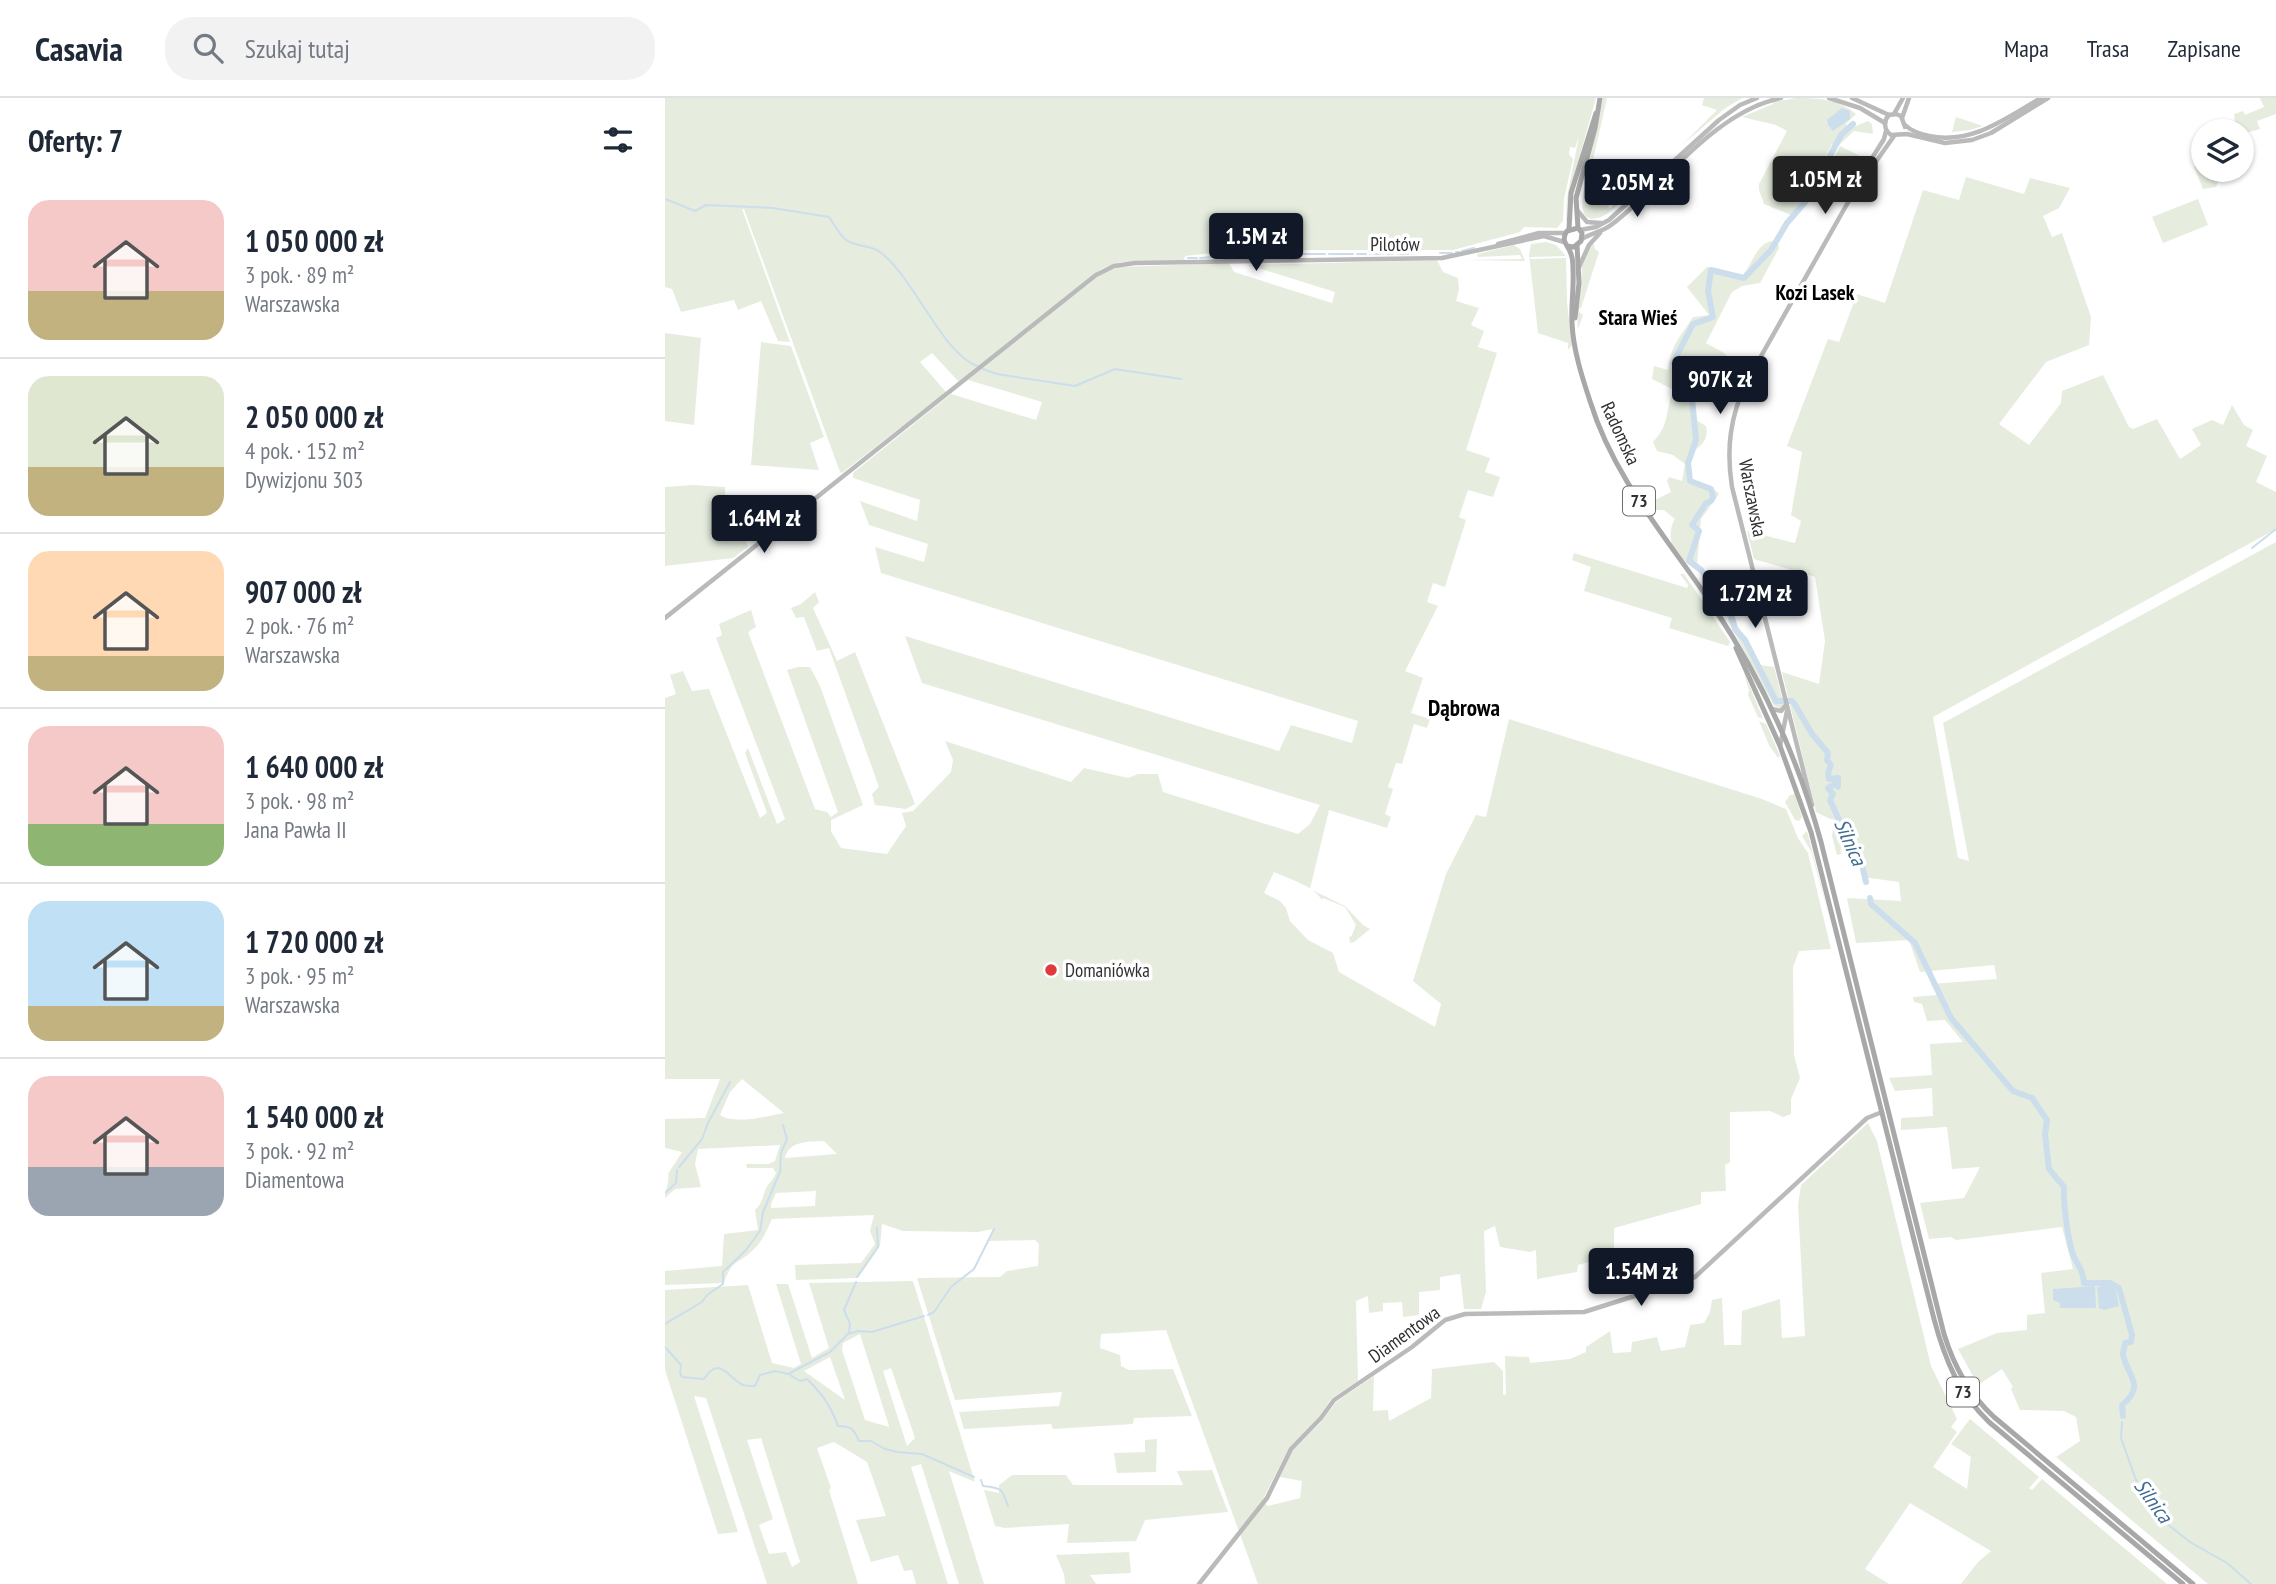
<!DOCTYPE html>
<html lang="pl">
<head>
<meta charset="utf-8">
<style>
  :root { --surface:#fff; --page:#f2f2f3; --text:#1f2937; --muted:#747a83; --line:#e0e1e3; --accent:#111827 }
  body { margin:0; font-family:"PT Sans Narrow",sans-serif; background:var(--page); color:var(--text); height:100vh; display:flex; flex-direction:column; font-size:26px; white-space:nowrap }
  * { box-sizing:border-box; margin:0 }
  p { font-size:23px; color:var(--muted) }
  .icon { flex:none; width:38px; height:38px; fill:none; stroke:currentColor; stroke-width:2; stroke-linecap:round; stroke-linejoin:round }
  .map { position:relative; flex:1; overflow:hidden }
  .details { display:flex; flex-direction:column; background:var(--surface); width:665px }
  .details>* { flex:none }
  .buttons { position:absolute; left:1526px; top:21px; display:grid; gap:14px }
  .buttons a { display:grid; place-items:center; width:63px; height:63px; border-radius:50%; background:var(--surface); box-shadow:0 2px 5px #0004; font-size:35px }
  .price { position:absolute; translate:-50% -60px; padding:0 16px; border-radius:7px; background:var(--accent); color:#fff; font-size:23px; line-height:46px; filter:drop-shadow(0 2px 4px #0008) }
  .price::after { content:''; position:absolute; left:50%; top:42px; width:21px; height:16px; margin-left:-10px; background:inherit; clip-path:polygon(0 0,100% 0,50% 100%) }
  .price.active { background:#222; color:#fff }
  ul { padding:0; list-style:none }
  li { display:flex; align-items:center; gap:21px; height:175px; padding:0 28px }
  li+li { border-top:2px solid var(--line) }
  li span { display:grid; place-items:center; flex:none; width:196px; height:140px; border-radius:21px; color:#555 }
  li>.icon { margin-inline-start:auto }
  span .icon { width:84px; height:84px; fill:#fffc; stroke-width:1 }
  li b { font-size:30px }
  h2 { display:flex; justify-content:space-between; align-items:center; height:84px; padding:0 28px; font-size:30px }
  header { display:flex; align-items:center; gap:42px; box-sizing:border-box; height:98px; padding:0 35px; background:var(--surface); border-bottom:2px solid var(--line) }
  header strong { font-size:33px }
  nav { display:flex; gap:38px; margin-inline-start:auto; font-size:24px }
  .search { width:490px; height:63px; background:var(--page); display:flex; align-items:center; gap:18px; box-sizing:border-box; padding:0 24px; border-radius:28px; color:var(--muted); font-size:26px }
  main { display:flex; flex:1; min-height:0 }
  .map>svg:first-child { display:block }
  .green { fill:#e6eddf; fill-rule:evenodd }
  .water { fill:#ccdeec }
  .lines { fill:none; stroke-linecap:round; stroke-linejoin:round }
  .stream { stroke:#ccdeec; stroke-width:2 }
  .river { stroke:#ccdeec; stroke-width:6 }
  .secondary { stroke:#bababa; stroke-width:4.5 }
  .primary { stroke:#a8a8a8; stroke-width:5 }
  .poi-dot { fill:#e1393d; stroke:#fff; stroke-width:2.5 }
  .labels { text-anchor:middle; stroke-width:7; stroke-linejoin:round; paint-order:stroke }
  .shield { fill:#fff; stroke:#6e6e6e; stroke-width:2 }
  .shield-label { font-size:18px; font-weight:bold; fill:#303030 }
  .street-label { font-size:19px; fill:#303030; stroke:#fff }
  .poi-label { font-size:19px; fill:#303030; stroke:#fff; text-anchor:start }
  .neighbourhood-label { font-size:21px; font-weight:bold; fill:#000; stroke:#fff }
  .water-label { font-size:21px; font-style:italic; fill:#406d91; stroke:#fff }
  .quarter-label { font-size:23px; font-weight:bold; fill:#000; stroke:#fff }
</style>
</head>
<body>
<header>
<strong>Casavia</strong>
<div class="search"><svg class="icon" aria-label="search" viewBox="0 0 24 24"><circle cx="10" cy="10" r="6"/><path d="M15 15l6 6"/></svg>Szukaj tutaj</div>
<nav><a>Mapa</a><a>Trasa</a><a>Zapisane</a></nav>
</header>
<main>
<section class="details">
<h2>Oferty: 7<svg class="icon" aria-label="filters" viewBox="0 0 24 24"><path d="M4 7h16M4 17h16"/><circle cx="9" cy="7" r="2"/><circle cx="15" cy="17" r="2"/></svg></h2>
<ul>
<li><span style="background:linear-gradient(#f6c9c9 65%,#c2b280 0)"><svg class="icon" aria-label="home" viewBox="0 0 24 24"><path d="M3 11l9-7 9 7M6 9v11h12V9"/></svg></span><div><b>1 050 000 zł</b><p>3 pok. · 89 m²</p><p>Warszawska</p></div></li>
<li><span style="background:linear-gradient(#dfe7d0 65%,#c2b280 0)"><svg class="icon" aria-label="home" viewBox="0 0 24 24"><path d="M3 11l9-7 9 7M6 9v11h12V9"/></svg></span><div><b>2 050 000 zł</b><p>4 pok. · 152 m²</p><p>Dywizjonu 303</p></div></li>
<li><span style="background:linear-gradient(#ffd9b3 75%,#c2b280 0)"><svg class="icon" aria-label="home" viewBox="0 0 24 24"><path d="M3 11l9-7 9 7M6 9v11h12V9"/></svg></span><div><b>907 000 zł</b><p>2 pok. · 76 m²</p><p>Warszawska</p></div></li>
<li><span style="background:linear-gradient(#f6c9c9 70%,#8fb573 0)"><svg class="icon" aria-label="home" viewBox="0 0 24 24"><path d="M3 11l9-7 9 7M6 9v11h12V9"/></svg></span><div><b>1 640 000 zł</b><p>3 pok. · 98 m²</p><p>Jana Pawła II</p></div></li>
<li><span style="background:linear-gradient(#bfe0f5 75%,#c2b280 0)"><svg class="icon" aria-label="home" viewBox="0 0 24 24"><path d="M3 11l9-7 9 7M6 9v11h12V9"/></svg></span><div><b>1 720 000 zł</b><p>3 pok. · 95 m²</p><p>Warszawska</p></div></li>
<li><span style="background:linear-gradient(#f6c9c9 65%,#9aa5b1 0)"><svg class="icon" aria-label="home" viewBox="0 0 24 24"><path d="M3 11l9-7 9 7M6 9v11h12V9"/></svg></span><div><b>1 540 000 zł</b><p>3 pok. · 92 m²</p><p>Diamentowa</p></div></li>
</ul>
</section>
<div class="map">
<svg width="1611" height="1486" viewBox="0 0 1611 1486">
  <rect width="100%" height="100%" fill="#fff"/>
  <g class="green">
    <polygon points="0,0 931,0 904,96 903,122 901,123 902,99 914,38 910,50 905,49 904,56 908,61 899,101 898,123 892,130 859,129 855,134 788,152 575,152 520,158 519,162 455,164 436,171 294,284 267,255 255,264 281,294 177,375 175,374 79,111 77,111 125,244 113,243 96,203 73,212 69,202 16,214 7,191 0,189"/>
    <polygon points="938,0 942,0 926,71 923,72 921,70"/>
    <polygon points="1039,0 1077,0 1059,11 1017,47 1052,12 1037,7"/>
    <path d="M1131 0C1154 0 1173 1 1191 16L1181 26 1184 31 1203 23 1207 26 1208 36 1189 33 1173 48 1167 46 1136 104 1126 117 1099 106 1094 92V86L1122 33 1111 27 1077 19 1108 6V4Z"/>
    <polygon points="1595,0 1611,0 1611,16 1592,23 1595,31 1577,36 1577,33 1571,33 1569,16 1578,13 1580,17 1599,9"/>
    <polygon points="1291,19 1318,28 1305,32 1287,34"/>
    <polygon points="1175,48 1197,59 1175,101 1154,90"/>
    <polygon points="1538,65 1538,72 1552,72 1555,79 1551,89 1538,91 1529,69"/>
    <polygon points="1301,79 1359,96 1365,80 1405,90 1394,110 1378,118 1387,139 1397,135 1426,219 1424,247 1381,264 1334,326 1364,347 1396,305 1397,293 1438,277 1464,329 1468,331 1492,321 1515,361 1536,347 1527,331 1547,322 1558,327 1567,307 1579,327 1588,332 1581,348 1602,358 1591,384 1611,394 1611,431 1268,619 1293,760 1304,763 1278,625 1611,444 1611,1486 1543,1486 1391,1359 1415,1343 1411,1319 1399,1313 1355,1312 1346,1291 1348,1289 1337,1271 1313,1287 1293,1251 1332,1235 1362,1232 1362,1217 1380,1215 1376,1175 1408,1171 1397,1129 1291,1142 1286,1139 1264,1141 1255,1105 1299,1100 1315,1069 1287,1071 1282,1029 1236,1032 1236,1020 1268,1018 1267,990 1230,993 1224,980 1267,977 1265,946 1298,944 1280,922 1262,923 1257,906 1249,904 1248,899 1272,897 1266,886 1332,881 1329,867 1255,874 1244,842 1191,845 1182,800 1236,803 1234,784 1198,779 1187,747 1189,755 1181,758 1178,751 1175,752 1177,756 1172,757 1167,738 1168,731 1176,727 1178,729 1177,723 1165,721 1151,714 1117,574 1154,586 1160,543 1150,479 1089,461 1082,433 1130,445 1136,423 1126,417 1137,354 1122,348 1163,241 1174,244 1192,196 1220,205 1258,92 1294,102"/>
    <path d="M921 85 952 98 943 108 945 111 954 99 959 98 958 90 961 88 968 92C959 100 949 112 938 118 912 130 916 99 921 85Z"/>
    <polygon points="1533,101 1543,127 1498,145 1487,119"/>
    <path d="M1106 143 1113 145 1114 150 1095 185 1077 188 1067 194 1041 245 1059 255 1063 260 1058 265 1040 264 1030 267V278L1034 283 1029 293 1031 322 1041 328C1046 350 1024 348 1023 367 1023 372 1026 379 1027 384 1038 385 1047 388 1054 396L1036 421 1032 467 1030 469C1010 463 999 438 1010 421L999 412H987L982 406 1006 394 1002 383 1004 379 1017 383 1020 366 1008 357 992 353 988 344C1006 325 999 314 1009 292L987 281 989 268 1003 272C1006 247 1015 239 1028 219L1044 217 1022 189 1042 169 1078 177C1087 166 1091 147 1106 143Z"/>
    <polygon points="881,144 891,147 901,158 865,159 866,161 901,160 902,205 907,247 903,252 903,245 873,235 864,156 866,146"/>
    <polygon points="928,144 930,151 934,154 916,210 914,211 914,214 918,217 913,231 914,246 912,215 916,190 917,165"/>
    <polygon points="849,147 855,151 860,163 799,162 857,161 855,157 813,159 812,156"/>
    <path d="M772 162 778 174 793 180 794 192 791 203 814 210 806 227 819 233 813 249 832 255 801 352 825 360 820 374 835 379 828 399 803 392 794 419 801 422 780 489 768 485 762 504 773 508 740 573 758 580 746 615 765 621 762 630 749 626 737 666 731 665 723 689 728 691 720 716 726 719 722 730 664 712 645 791 680 808 698 827 705 831 689 844 685 845 684 838 686 839 691 827 680 809 658 800 657 802C649 788 624 781 609 774L599 795 615 803 621 810 625 823 643 842 668 855 674 874 770 929 776 906 748 883 781 776 811 717 821 719 844 621 1097 701 1121 711 1133 740 1143 755 1166 851 1134 853 1128 869 1129 957 1135 980 1126 1001V1016L1118 1019 1105 1013 1065 1014V1064L1060 1067 1061 1093 1036 1094V1106L949 1130V1150L931 1155 930 1162 913 1167 912 1174 872 1181 871 1152 865 1154 835 1149 830 1128 819 1133 821 1194 816 1211H799L795 1176 775 1179V1192L754 1194V1217L738 1219 737 1204 718 1205V1213L704 1215 703 1198 691 1203 693 1283 667 1300 654 1319 624 1350 597 1403 603 1408 635 1400 637 1383 615 1379 627 1353 657 1323 671 1304 709 1278 708 1313 723 1312 724 1323 766 1300 767 1271 829 1264 838 1273V1296L841 1297 840 1258 864 1259 865 1265 905 1261 921 1254V1249L945 1233 948 1255 966 1254 967 1244 992 1239 996 1253 1020 1249 1025 1227 1039 1225 1045 1214 1047 1202 1057 1200 1059 1247H1076L1077 1213 1115 1201 1117 1240 1140 1238 1133 1107 1136 1087 1203 1025 1212 1043 1266 1268 1292 1321 1286 1329 1292 1334 1268 1369 1302 1391 1306 1359 1286 1346 1305 1321 1374 1379 1364 1390 1367 1392 1377 1381 1502 1486H1296L1313 1464 1326 1453 1245 1405 1200 1471 1224 1486H593L501 1232 436 1236 435 1250 455 1257 456 1268 464 1272 508 1271 527 1318 469 1320 468 1326 388 1331 386 1326 299 1331 294 1314 394 1308 397 1294 290 1302 252 1180 335 1179 342 1173 373 1168 374 1146 370 1142 323 1143 328 1131 313 1134 238 1133 217 1126 215 1148 193 1180 131 1182 130 1167 196 1165 210 1146 205 1133 209 1117 107 1121C102 1132 98 1142 89 1151 75 1166 66 1161 59 1185L0 1187V1173L57 1168 59 1136 93 1132 90 1112C98 1105 97 1099 101 1090 104 1085 108 1082 111 1075L108 1070H82L81 1066H104L110 1063 115 1047 33 1051 30 1066 36 1089 10 1091 0 1100C0 1091 5 1084 3 1076L17 1054 0 1050V1021L40 1020 55 981H0V600L11 596 5 577 18 573 27 593 44 591 95 720 102 715 80 655 83 650 112 726 120 721 51 540 57 537 54 526 86 512 91 529 83 534 150 711 162 714 166 719 173 714 122 572 133 569H145L155 588 198 707 166 722V733L176 750 222 756 241 728 237 715 248 713 286 674 288 662 280 643 406 684 419 670 463 680 473 676H493L498 694 633 736 645 726 655 707 257 585 240 538 614 653 626 627 687 645 693 623 216 475 210 449 259 464 263 446 204 427 195 403 252 423 255 402 188 380V375L286 296 371 322 377 304 303 282 431 180 441 173 454 169 564 165 569 174 667 205 670 194 583 167ZM77 981 119 1015C102 1018 70 1027 55 1017L65 994ZM159 1043 172 1056 120 1060C124 1042 144 1044 159 1043ZM151 1093 150 1108 106 1110V1106L111 1095Z"/>
    <polygon points="0,235 36,240 29,327 0,323"/>
    <polygon points="96,244 126,248 159,339 145,345 154,372 86,367"/>
    <polygon points="28,387 60,389 60,405 78,406 76,428 83,449 68,460 0,468 0,389"/>
    <polygon points="909,455 1022,490 1023,487 1015,476 1019,476 1065,544 1063,548 1004,530 1007,520 919,493 926,469 907,462"/>
    <polygon points="150,494 154,504 148,510 172,563 190,554 250,706 241,711 210,707 207,696 214,689 164,550 152,553 139,519 131,520 126,510 136,506"/>
    <polygon points="1058,502 1095,567 1109,569 1119,607 1116,611 1109,608 1064,525"/>
    <polygon points="1077,569 1098,621 1093,619 1083,597 1084,592"/>
    <polygon points="1094,623 1101,626 1115,658 1113,660 1104,647"/>
    <polygon points="1130,696 1137,719 1134,723 1130,722 1120,704 1125,697"/>
    <polygon points="1142,733 1168,833 1146,753 1137,738"/>
    <path d="M248 1183 310 1384 284 1373 319 1486H294L256 1366 246 1369 283 1486H251L247 1472 239 1473 233 1457 206 1464 191 1422 221 1418 202 1364 169 1344 152 1350 166 1390 164 1392 193 1486H102L41 1300 29 1298 73 1434 53 1436 0 1272V1192L83 1187 107 1265 129 1270 136 1266 111 1186H123L147 1260 164 1250 144 1185ZM195 1236 224 1328V1329L200 1322 177 1252 178 1245ZM165 1259 180 1302 139 1273ZM226 1270 250 1340 242 1348 218 1273ZM96 1340 135 1464 127 1469 121 1454 104 1456 94 1427 108 1421 82 1342Z"/>
    <polygon points="492,1341 491,1374 452,1375 449,1355 480,1354 480,1342"/>
    <polygon points="547,1372 563,1414 480,1422 471,1443 402,1445 404,1426 340,1430 330,1428 319,1392 334,1395 334,1387 347,1377 401,1377 408,1387 518,1387 512,1373"/>
    <polygon points="464,1454 466,1475 425,1477 431,1486 400,1486 399,1476 391,1457"/>
  </g>
  <g class="water">
    <polygon points="1177,10 1185,13 1185,21 1168,33 1163,27 1162,22"/>
    <polygon points="1446,1187 1451,1192 1454,1208 1439,1212 1434,1210 1432,1189"/>
    <polygon points="1430,1188 1431,1210 1395,1210 1395,1205 1388,1202 1388,1191"/>
  </g>
  <g class="lines">
    <g class="stream">
      <path d="M0 101 30 113 41 107 108 110 164 119C169 126 174 136 180 141 189 149 206 147 215 154 249 179 276 254 312 268"/>
      <polyline points="797,153 809,150"/>
      <polyline points="791,154 794,154"/>
      <polyline points="595,155 600,155"/>
      <polyline points="605,155 608,155"/>
      <polyline points="613,155 634,156"/>
      <polyline points="775,155 787,155"/>
      <polyline points="568,156 590,155"/>
      <polyline points="638,156 660,156"/>
      <polyline points="664,156 688,156"/>
      <polyline points="692,156 701,156"/>
      <polyline points="705,156 718,156"/>
      <polyline points="722,156 728,156"/>
      <polyline points="733,156 743,156"/>
      <polyline points="747,156 749,155"/>
      <polyline points="553,158 565,157"/>
      <polyline points="523,160 532,160"/>
      <polyline points="535,160 550,159"/>
      <polyline points="318,271 332,276 410,288 450,271 516,281"/>
      <polyline points="1587,450 1611,431"/>
      <polyline points="14,1069 37,1041 43,1025 65,984"/>
      <polyline points="0,1095 11,1085 12,1072"/>
      <polyline points="192,1179 213,1149 212,1130"/>
      <polyline points="263,1217 269,1214 286,1189 309,1171 329,1131"/>
      <polyline points="0,1226 37,1204 42,1197 58,1186 58,1174 81,1152 95,1133 98,1114 115,1074 116,1055 122,1041 118,1027"/>
      <polyline points="184,1235 185,1226 179,1212 191,1184"/>
      <path d="M0 1249 16 1267 15 1275 17 1279 39 1281C55 1256 64 1281 78 1287 82 1288 86 1288 90 1288L95 1277 110 1273 123 1276 165 1254 183 1236 193 1233 207 1234 259 1218"/>
      <path d="M125 1277 135 1283 142 1281C157 1296 165 1306 173 1328 186 1328 189 1331 194 1343H206L220 1351 232 1354 257 1356 309 1379"/>
      <polyline points="1457,1324 1456,1340 1472,1385 1501,1425 1525,1444 1562,1465 1586,1486"/>
      <path d="M316 1382 318 1388C337 1390 337 1390 343 1408"/>
    </g>
    <g class="river">
      <polyline points="1188,26 1176,37 1141,103 1122,125 1106,152 1079,180 1046,172 1043,193 1048,219 1028,226 1008,265 1025,279 1031,342 1023,365 1025,383 1046,391 1048,399 1046,403 1041,405 1027,427 1034,433 1024,463 1036,472 1058,501 1066,516 1070,531 1080,542 1111,603 1127,603 1129,605 1147,636 1163,655 1162,662 1166,667 1163,675 1164,681 1173,680 1173,689 1170,686 1163,690 1168,696 1165,702 1175,724 1179,726 1194,754 1201,784"/>
      <path d="M1205 800 1206 806 1250 845 1286 920 1348 993 1367 1000 1382 1022 1380 1036 1384 1071 1399 1089C1398 1105 1403 1144 1409 1159 1414 1169 1418 1173 1419 1185H1445L1454 1190 1467 1237 1466 1244 1460 1245C1460 1248 1458 1252 1458 1256 1461 1277 1482 1287 1457 1307L1458 1318"/>
    </g>
    <g class="secondary">
      <polyline points="1164,0 1195,10 1220,25"/>
      <polyline points="1187,0 1224,17"/>
      <polyline points="1229,16 1238,0"/>
      <path d="M1224 17C1218 23 1219 32 1226 37L1242 36 1280 45 1307 42 1326 35 1383 0"/>
      <polyline points="1224,17 1231,16 1236,18 1240,29"/>
      <polyline points="1237,20 1244,0"/>
      <path d="M1240 27C1246 33 1255 36 1264 38 1307 47 1341 20 1376 0"/>
      <polyline points="1189,89 1219,41 1221,33"/>
      <polyline points="912,112 922,124 936,125"/>
      <polyline points="915,132 931,129 944,122 1054,22 1075,7 1092,0"/>
      <path d="M917 141C926 135 937 134 946 127 998 88 1048 14 1116 0"/>
      <polyline points="833,146 874,135 900,135"/>
      <polyline points="560,160 614,159"/>
      <polyline points="914,169 924,147 935,135"/>
      <polyline points="0,520 431,177 449,168 470,165 777,160 879,138 899,144"/>
      <polyline points="1107,611 1116,613 1121,607"/>
      <polyline points="1115,648 1122,613"/>
      <path d="M1147 707 1067 389C1061 351 1065 318 1082 283L1186 99 1229 38"/>
      <polyline points="534,1486 602,1400 626,1351 656,1320 669,1302 747,1249 780,1222 800,1216 919,1214 1030,1179 1202,1020 1217,1014"/>
    </g>
    <g class="primary">
      <polyline points="913,130 911,100 930,30 935,0"/>
      <polyline points="904,131 906,95 931,15"/>
      <path d="M902 148 909 149 916 143 917 135 913 130 902 133C895 144 903 146 906 156 908 161 908 167 908 172 909 190 906 208 907 225 908 251 917 279 925 303 949 381 1003 441 1048 508 1096 580 1133 660 1156 744L1279 1236C1289 1269 1304 1296 1329 1319L1528 1486"/>
      <polyline points="910,220 914,185 912,147"/>
      <path d="M1071 550 1115 648 1146 734 1269 1221C1280 1262 1293 1294 1324 1324L1518 1486"/>
    </g>
  </g>
  <circle class="poi-dot" cx="386" cy="872" r="7"/>
  <g class="labels">
    <g class="shield">
      <rect x="958" y="388.5" width="32" height="29" rx="5"/>
      <rect x="1282" y="1279.5" width="32" height="29" rx="5"/>
    </g>
    <g class="shield-label">
      <text x="974" y="409">73</text>
      <text x="1298" y="1300">73</text>
    </g>
    <g class="street-label">
      <text x="730" y="153">Pilotów</text>
      <text transform="translate(956 335) rotate(65)" y="7">Radomska</text>
      <text transform="translate(1088 400) rotate(79)" y="7">Warszawska</text>
      <text transform="translate(739 1236) rotate(-36)" y="7">Diamentowa</text>
    </g>
    <g class="poi-label">
      <text x="400" y="879">Domaniówka</text>
    </g>
    <g class="neighbourhood-label">
      <text x="1150" y="202">Kozi Lasek</text>
      <text x="973" y="227">Stara Wieś</text>
    </g>
    <g class="water-label">
      <text transform="translate(1185 744) rotate(66)" y="7">Silnica</text>
      <text transform="translate(1488 1403) rotate(54)" y="7">Silnica</text>
    </g>
    <g class="quarter-label">
      <text x="799" y="618">Dąbrowa</text>
    </g>
  </g>
</svg>
<div class="buttons">
<a><svg class="icon" aria-label="layers" viewBox="0 0 24 24"><path d="M12 4l9 5-9 5-9-5zM3 14l9 5 9-5"/></svg></a>
</div>
<b class="price active" style="left:1160px;top:118px">1.05M zł</b>
<b class="price" style="left:972px;top:121px">2.05M zł</b>
<b class="price" style="left:591px;top:175px">1.5M zł</b>
<b class="price" style="left:1055px;top:318px">907K zł</b>
<b class="price" style="left:99px;top:457px">1.64M zł</b>
<b class="price" style="left:1090px;top:532px">1.72M zł</b>
<b class="price" style="left:976px;top:1210px">1.54M zł</b>
</div>
</main>
</body>
</html>
